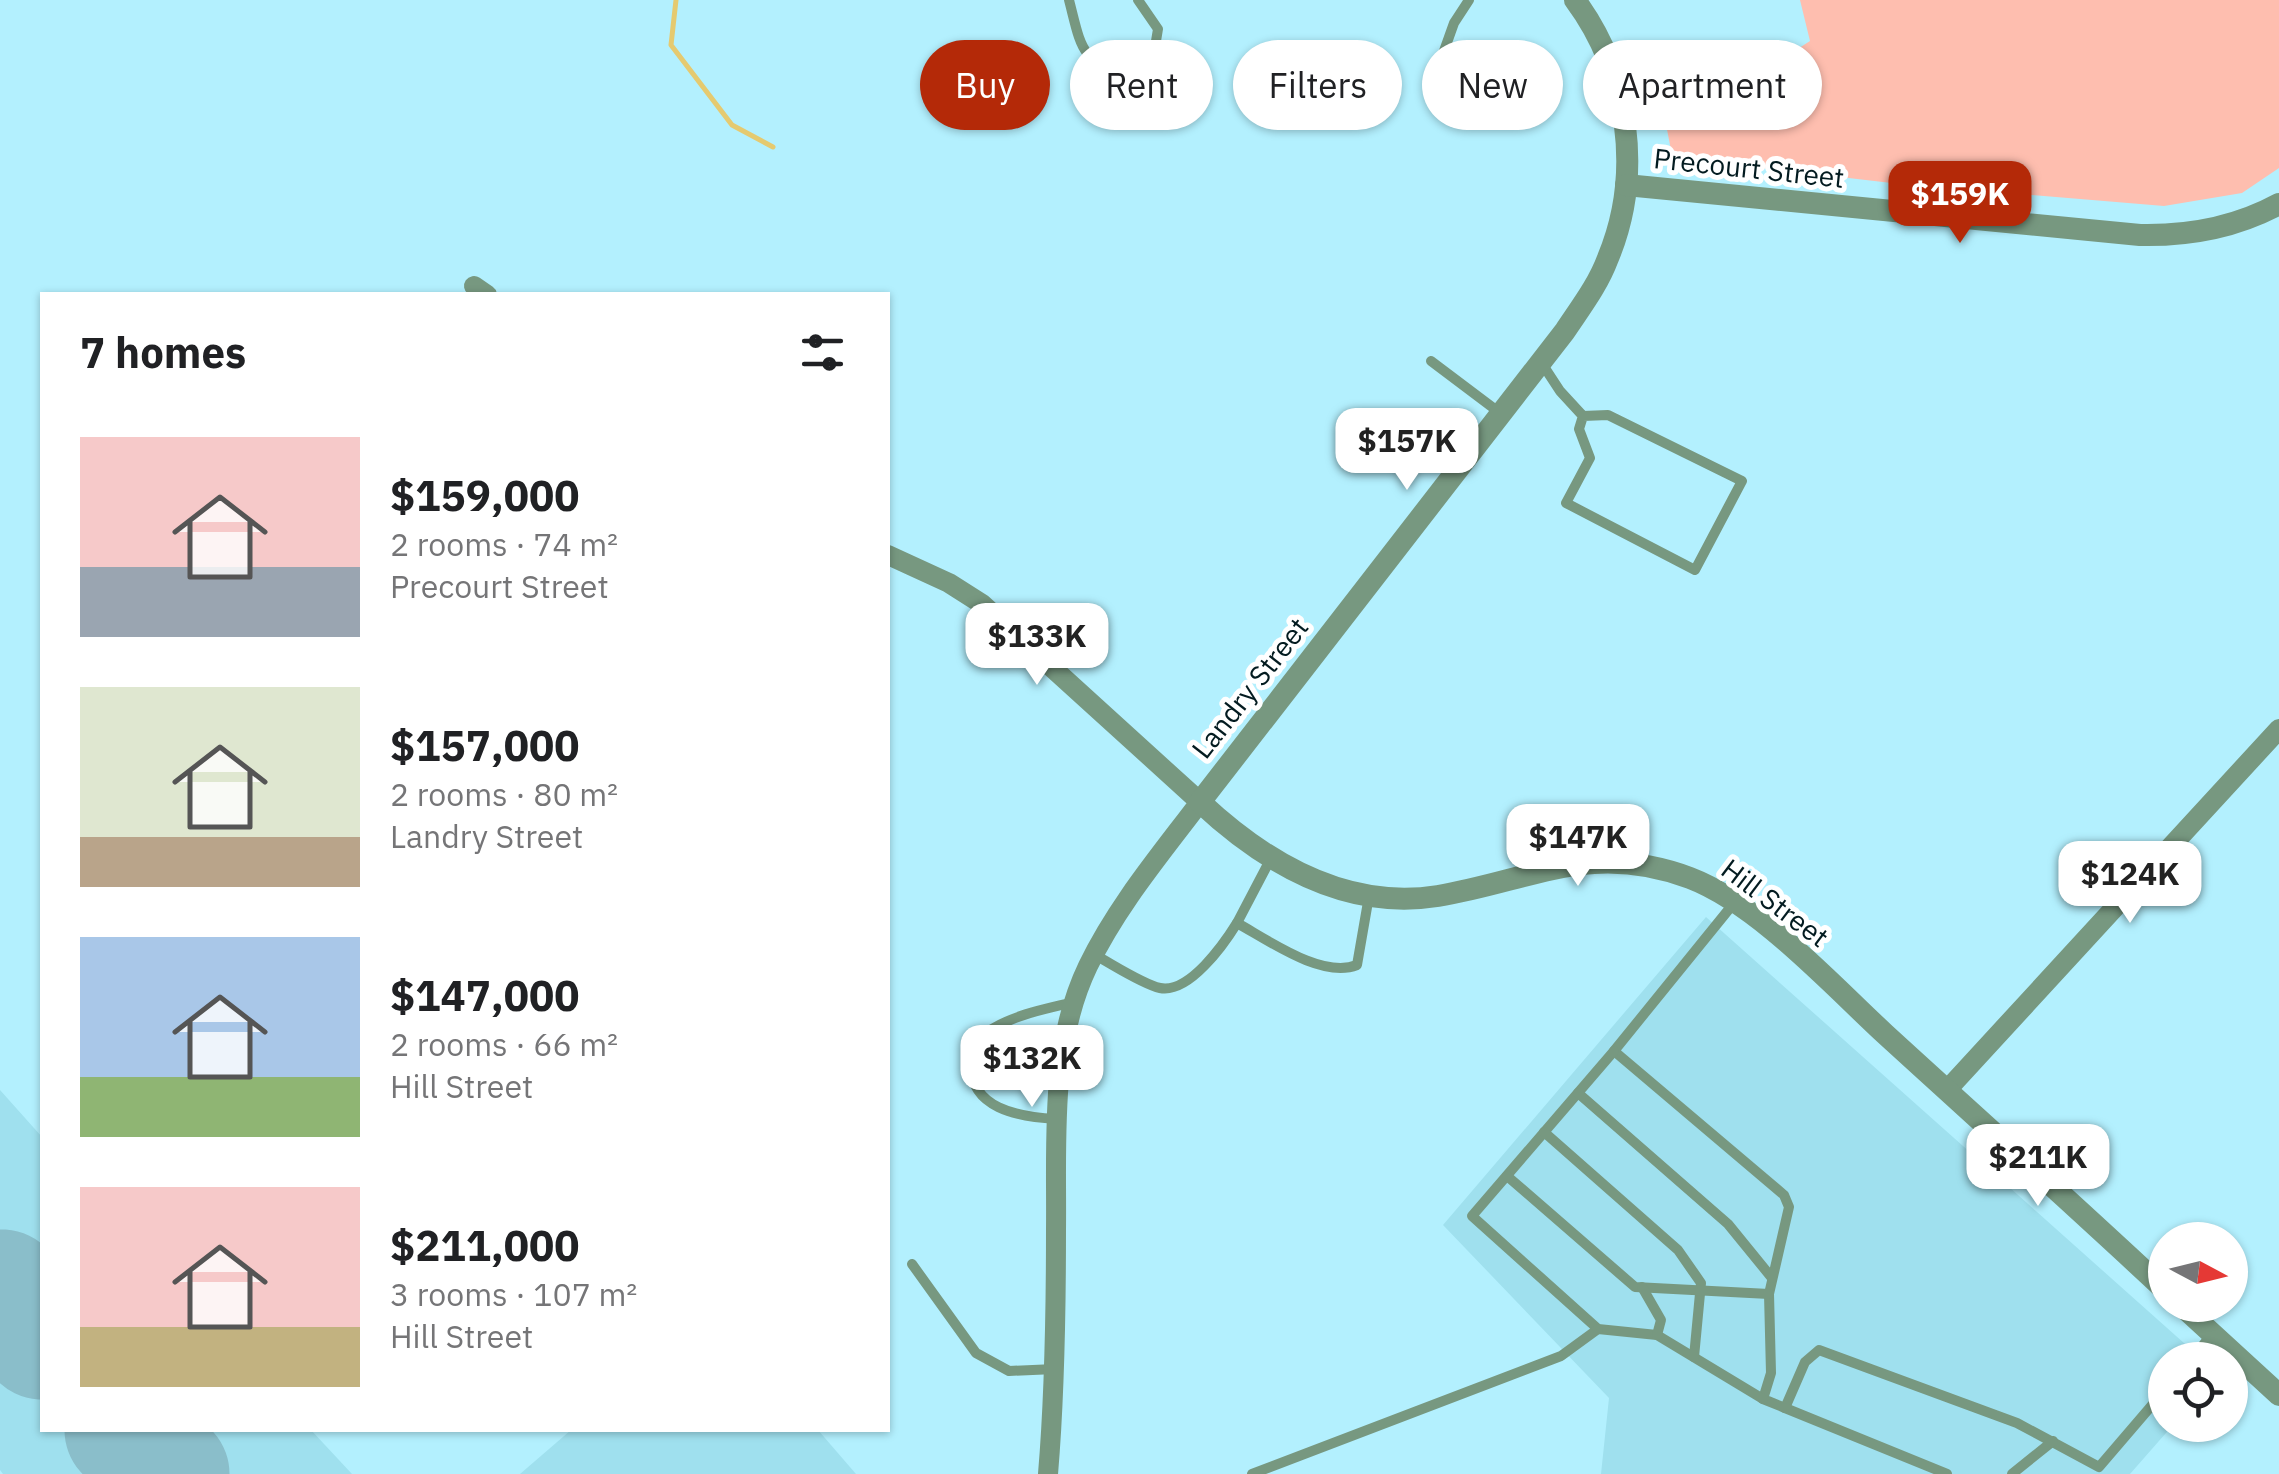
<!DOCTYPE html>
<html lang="en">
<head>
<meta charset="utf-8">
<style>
  :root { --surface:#fff; --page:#f2f2f2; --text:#202124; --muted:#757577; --accent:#b42908 }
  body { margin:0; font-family:"IBM Plex Sans",sans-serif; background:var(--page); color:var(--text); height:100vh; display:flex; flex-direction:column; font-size:38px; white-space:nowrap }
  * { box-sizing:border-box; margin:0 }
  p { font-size:32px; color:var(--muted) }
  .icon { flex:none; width:55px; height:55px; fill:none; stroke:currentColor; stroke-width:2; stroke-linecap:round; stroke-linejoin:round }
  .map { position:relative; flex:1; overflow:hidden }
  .panel { position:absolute; left:40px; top:292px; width:850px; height:1140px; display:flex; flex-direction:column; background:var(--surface); border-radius:0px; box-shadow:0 2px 8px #0004 }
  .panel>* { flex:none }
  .guide { position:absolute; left:920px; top:40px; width:950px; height:90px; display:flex; gap:20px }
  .needle { width:65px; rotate:97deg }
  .controls { position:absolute; left:2148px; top:1222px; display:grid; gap:20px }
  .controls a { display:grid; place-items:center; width:100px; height:100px; border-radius:50%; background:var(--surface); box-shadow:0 2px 8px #0004; font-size:50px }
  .price { position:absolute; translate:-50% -85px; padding:0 22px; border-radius:20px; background:#fff; color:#222; font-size:32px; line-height:65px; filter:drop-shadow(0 2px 5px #0008) }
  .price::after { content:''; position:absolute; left:50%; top:60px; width:30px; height:22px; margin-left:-15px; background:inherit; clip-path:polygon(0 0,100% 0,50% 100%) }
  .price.current { background:var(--accent); color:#fff }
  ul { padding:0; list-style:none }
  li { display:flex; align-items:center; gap:30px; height:250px; padding:0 40px }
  li span { display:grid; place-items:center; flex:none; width:280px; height:200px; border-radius:0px; color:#555 }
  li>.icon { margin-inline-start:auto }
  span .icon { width:120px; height:120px; fill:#fffc; stroke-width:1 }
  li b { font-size:42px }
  h2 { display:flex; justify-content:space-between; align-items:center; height:120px; padding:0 40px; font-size:42px }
  .pill { padding:0 35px; border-radius:45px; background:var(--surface); box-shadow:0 2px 8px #0004; font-size:35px; line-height:90px }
  .pill.current { background:var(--accent); color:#fff }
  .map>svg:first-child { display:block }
  .built { fill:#9fe0ee }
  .green { fill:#febeaf }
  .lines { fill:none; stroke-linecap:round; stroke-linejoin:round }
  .stream { stroke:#e5ca70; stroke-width:5 }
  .runway { stroke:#8abeca; stroke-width:125 }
  .service { stroke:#779880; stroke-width:10 }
  .minor { stroke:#779880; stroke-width:20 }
  .tertiary { stroke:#779880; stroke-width:22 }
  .labels { text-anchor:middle; stroke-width:10; stroke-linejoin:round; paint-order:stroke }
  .street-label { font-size:28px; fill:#031b20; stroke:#fff }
</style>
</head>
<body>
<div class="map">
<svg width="2279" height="1474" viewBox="0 0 2279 1474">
  <rect width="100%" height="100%" fill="#b3f0fe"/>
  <g class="built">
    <polygon points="1706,917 2203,1360 2165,1360 2165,1425 2173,1425 2130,1474 1601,1474 1609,1398 1443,1225"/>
    <polygon points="0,1090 42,1137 42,1430 311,1430 352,1474 3,1474 0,1470"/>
    <polygon points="571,1430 818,1430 856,1474 520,1474"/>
  </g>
  <path class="green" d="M1800 0H2279V168L2242 193 2164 206 1900 184 1686 159 1671 150 1664 114 1677 105C1725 111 1771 65 1810 41Z"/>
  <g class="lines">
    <polyline class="stream" points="676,0 671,45 732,125 773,147"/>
    <g class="runway">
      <polyline points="2,1292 42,1337"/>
      <polyline points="127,1430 167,1474"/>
    </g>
    <g class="service">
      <path d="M1069 0C1081 46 1080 64 1131 76L1153 59 1158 29 1138 0"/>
      <polyline points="1439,65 1454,23 1469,0"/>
      <polyline points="1431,361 1500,413"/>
      <polyline points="1541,362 1560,391 1583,416 1608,415 1742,481 1695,570 1566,503 1590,458 1579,429 1583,416"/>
      <path d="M1270 860 1237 923C1268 940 1322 979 1357 965L1369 896"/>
      <polyline points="1734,903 1614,1051 1784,1195 1789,1207 1769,1294 1771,1373 1763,1399 1785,1408 1805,1362 1819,1350 2017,1423 2099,1467 2165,1390"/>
      <path d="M1095 955C1112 964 1142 984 1160 988 1189 994 1224 944 1237 923"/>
      <polyline points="1614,1051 1472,1216 1598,1329 1657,1335 1763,1399"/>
      <polyline points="1578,1093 1728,1224 1772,1278"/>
      <path d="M1056 1119C1020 1117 967 1109 972 1061 973 1049 982 1035 992 1029 1017 1014 1046 1009 1074 1002"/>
      <polyline points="1544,1132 1678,1250 1701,1283 1694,1357"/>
      <polyline points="1507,1176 1635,1287 1769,1294"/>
      <polyline points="912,1264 976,1353 1009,1371 1055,1369"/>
      <polyline points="1642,1287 1661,1320 1657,1335"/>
      <polyline points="2191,1360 2211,1335"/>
      <polyline points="1785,1408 1947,1474"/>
      <polyline points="1252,1474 1561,1356 1598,1329"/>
      <polyline points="2012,1474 2053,1441"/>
    </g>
    <g class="minor">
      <polyline points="474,286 487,295"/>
      <path d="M888 555 949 583 982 604 1200 802C1160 855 1117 906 1088 966 1049 1047 1057 1142 1056 1230 1056 1311 1055 1392 1048 1474"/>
      <polyline points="1947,1090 2279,729"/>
    </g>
    <g class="tertiary">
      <path d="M1575 0C1629 73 1643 174 1608 258 1598 285 1581 307 1565 331L1200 802C1264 862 1345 911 1438 896 1533 880 1590 841 1690 878 1758 904 1831 984 1885 1034 1978 1119 2073 1204 2165 1290"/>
      <path d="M1626 185 2140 235C2189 236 2235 228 2279 204"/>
      <polyline points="2181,1305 2279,1395"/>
    </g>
  </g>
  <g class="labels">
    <g class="street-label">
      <text transform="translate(1749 168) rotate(6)" y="10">Precourt Street</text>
      <text transform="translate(1250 688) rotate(-52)" y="10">Landry Street</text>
      <text transform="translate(1775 903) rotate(37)" y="10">Hill Street</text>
    </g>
  </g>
</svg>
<div class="controls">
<a><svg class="needle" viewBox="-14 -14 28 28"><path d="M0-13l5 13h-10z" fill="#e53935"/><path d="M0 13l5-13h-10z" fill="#757577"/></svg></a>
<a><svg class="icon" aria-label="locate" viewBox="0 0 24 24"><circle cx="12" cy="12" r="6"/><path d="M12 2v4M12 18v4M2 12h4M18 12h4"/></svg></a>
</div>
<b class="price current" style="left:1960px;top:246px">$159K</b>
<b class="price" style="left:1407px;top:493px">$157K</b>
<b class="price" style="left:1037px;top:688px">$133K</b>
<b class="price" style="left:1578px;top:889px">$147K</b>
<b class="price" style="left:2130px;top:926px">$124K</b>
<b class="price" style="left:1032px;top:1110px">$132K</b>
<b class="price" style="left:2038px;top:1209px">$211K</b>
<div class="guide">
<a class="pill current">Buy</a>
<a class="pill">Rent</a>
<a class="pill">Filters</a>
<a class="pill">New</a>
<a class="pill">Apartment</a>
</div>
<section class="panel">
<h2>7 homes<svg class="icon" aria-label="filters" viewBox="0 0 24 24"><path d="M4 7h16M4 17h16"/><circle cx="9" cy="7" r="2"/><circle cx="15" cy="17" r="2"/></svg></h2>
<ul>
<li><span style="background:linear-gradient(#f6c9c9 65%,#9aa5b1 0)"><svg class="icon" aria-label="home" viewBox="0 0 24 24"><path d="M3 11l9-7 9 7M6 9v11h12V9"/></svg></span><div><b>$159,000</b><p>2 rooms · 74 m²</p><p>Precourt Street</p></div></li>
<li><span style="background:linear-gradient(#dfe7d0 75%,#b9a48a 0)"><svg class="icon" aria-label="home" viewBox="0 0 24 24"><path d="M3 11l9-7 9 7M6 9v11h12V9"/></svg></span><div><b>$157,000</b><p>2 rooms · 80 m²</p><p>Landry Street</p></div></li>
<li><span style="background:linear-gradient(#a9c7e8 70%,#8fb573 0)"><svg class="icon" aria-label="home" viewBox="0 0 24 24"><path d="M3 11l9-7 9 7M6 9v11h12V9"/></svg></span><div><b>$147,000</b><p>2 rooms · 66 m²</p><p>Hill Street</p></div></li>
<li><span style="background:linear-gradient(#f6c9c9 70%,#c2b280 0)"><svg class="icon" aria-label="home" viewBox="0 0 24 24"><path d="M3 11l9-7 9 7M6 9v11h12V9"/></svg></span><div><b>$211,000</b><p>3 rooms · 107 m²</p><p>Hill Street</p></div></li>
</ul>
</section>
</div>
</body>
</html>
